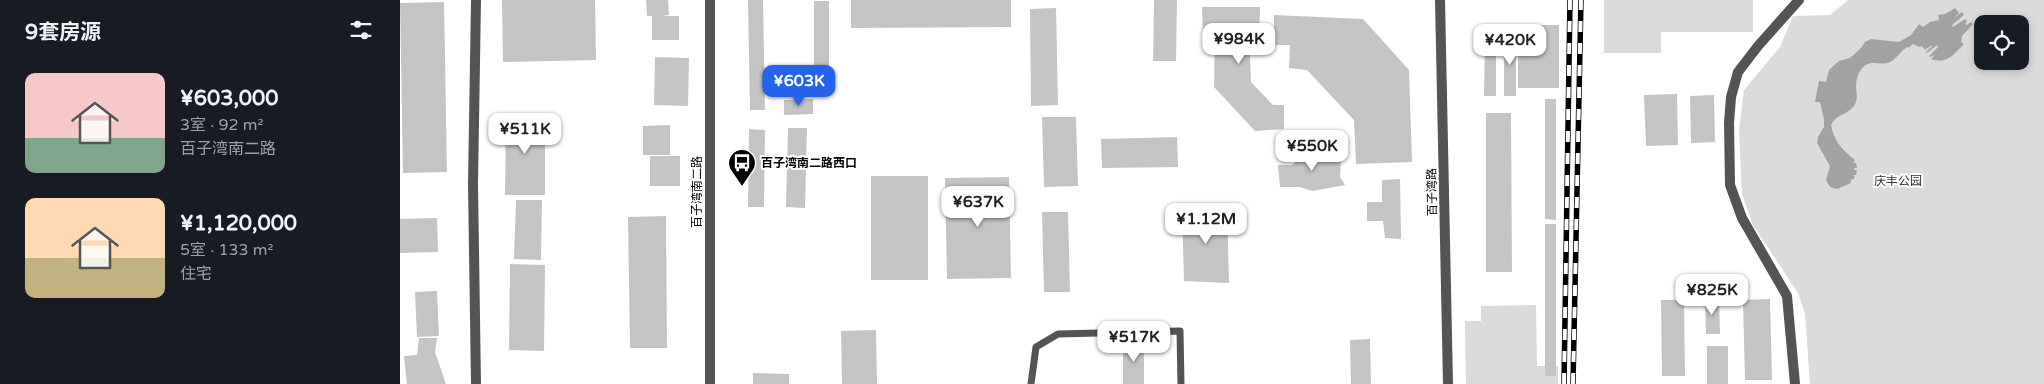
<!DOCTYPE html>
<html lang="zh">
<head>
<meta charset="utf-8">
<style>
  :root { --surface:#171b24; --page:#20242c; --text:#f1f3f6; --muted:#9ea1a6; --accent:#2563eb }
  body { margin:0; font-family:"Varela Round","Noto Sans SC",sans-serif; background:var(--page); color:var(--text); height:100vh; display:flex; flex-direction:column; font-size:19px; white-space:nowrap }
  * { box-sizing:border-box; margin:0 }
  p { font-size:16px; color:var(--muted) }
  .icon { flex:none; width:28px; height:28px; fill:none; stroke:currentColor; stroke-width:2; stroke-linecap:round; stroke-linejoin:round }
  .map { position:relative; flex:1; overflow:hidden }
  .sheet { display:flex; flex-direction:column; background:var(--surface); width:400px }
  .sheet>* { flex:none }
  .fabs { position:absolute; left:1574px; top:15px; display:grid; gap:10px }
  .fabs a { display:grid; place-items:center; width:55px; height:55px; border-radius:10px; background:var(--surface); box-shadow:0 2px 8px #0003; font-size:25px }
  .price { position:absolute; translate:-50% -42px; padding:0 11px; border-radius:10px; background:#fff; color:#222; font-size:16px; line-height:32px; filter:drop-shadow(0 1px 2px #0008) }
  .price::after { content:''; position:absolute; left:50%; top:30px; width:15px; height:11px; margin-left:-8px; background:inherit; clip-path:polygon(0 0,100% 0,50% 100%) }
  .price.current { background:var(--accent); color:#fff }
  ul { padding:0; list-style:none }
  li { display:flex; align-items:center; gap:15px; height:125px; padding:0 25px }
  li span { display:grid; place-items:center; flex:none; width:140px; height:100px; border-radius:10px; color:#555 }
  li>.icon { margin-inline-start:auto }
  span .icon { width:60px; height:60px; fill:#fffc; stroke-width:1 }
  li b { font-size:21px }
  h2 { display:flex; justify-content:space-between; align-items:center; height:60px; padding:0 25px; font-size:21px }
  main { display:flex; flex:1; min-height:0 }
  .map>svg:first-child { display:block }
  .green { fill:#dbdbdb; fill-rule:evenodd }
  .water { fill:#a2a2a2 }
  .building { fill:#c4c4c4 }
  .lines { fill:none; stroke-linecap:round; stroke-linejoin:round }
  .service { stroke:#545454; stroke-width:7 }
  .minor { stroke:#545454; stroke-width:10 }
  .tertiary { stroke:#545454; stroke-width:10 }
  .rail-casing { stroke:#000; stroke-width:5.5 }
  .rail { stroke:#fff; stroke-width:4; stroke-dasharray:11; stroke-linecap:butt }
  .labels { text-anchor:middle; stroke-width:4; stroke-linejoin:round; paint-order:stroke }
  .poi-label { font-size:12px; font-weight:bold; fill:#000; stroke:#fff; text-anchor:start }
  .park-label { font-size:12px; fill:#323232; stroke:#fff }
  .street-label { font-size:12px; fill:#000; stroke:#fff }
</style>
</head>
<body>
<main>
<section class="sheet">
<h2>9套房源<svg class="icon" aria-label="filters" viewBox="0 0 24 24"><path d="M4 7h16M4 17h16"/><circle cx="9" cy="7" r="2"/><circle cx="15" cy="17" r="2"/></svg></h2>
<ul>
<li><span style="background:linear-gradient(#f6c9c9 65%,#7fa58c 0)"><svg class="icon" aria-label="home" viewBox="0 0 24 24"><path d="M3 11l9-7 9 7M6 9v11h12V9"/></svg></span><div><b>¥603,000</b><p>3室 · 92 m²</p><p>百子湾南二路</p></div></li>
<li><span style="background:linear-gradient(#ffd9b3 60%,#c2b280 0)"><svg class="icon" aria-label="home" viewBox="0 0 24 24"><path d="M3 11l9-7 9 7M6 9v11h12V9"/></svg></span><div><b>¥1,120,000</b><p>5室 · 133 m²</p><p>住宅</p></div></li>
</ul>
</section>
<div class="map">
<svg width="1644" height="384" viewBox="0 0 1644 384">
  <rect width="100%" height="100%" fill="#fff"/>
  <g class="green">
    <polygon points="1204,0 1353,0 1353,32 1261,32 1261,53 1204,53"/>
    <path d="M1448 0H1644V384H1410L1405 314 1398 293 1353 225 1342 194 1339 130 1344 90 1380 47 1393 16 1430 15ZM1582 24H1620V61H1582Z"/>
    <polygon points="1136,305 1137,366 1158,366 1158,384 1066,384 1065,321 1081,321 1081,306"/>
  </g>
  <path class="water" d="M1555 8 1559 13 1553 19 1562 12 1564 15 1552 25 1553 27 1565 19 1567 21 1565 24 1567 25 1571 22 1573 24 1562 36 1561 42 1564 44C1554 54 1547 65 1531 59L1535 55 1530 57 1529 56 1538 47 1537 45 1527 53 1526 52 1532 46V45L1525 50 1522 46 1519 47 1513 44 1508 48 1507 47C1501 51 1496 59 1490 62 1479 67 1468 56 1459 73 1452 87 1461 97 1454 106 1448 114 1435 115 1431 125 1434 141 1442 150 1455 160L1453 163H1456L1457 168H1454V170H1457L1456 175H1453L1455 177 1453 180 1451 179V183L1437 189 1430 187 1426 180 1430 166 1417 143 1418 137 1424 127V120L1420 102H1415L1419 81 1426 82 1429 70 1439 61 1450 58 1461 48 1465 42 1471 39 1499 42 1511 35 1519 24 1523 27 1530 22 1539 20 1538 15 1545 14Z"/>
  <g class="building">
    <polygon points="102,0 195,0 196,60 103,62"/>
    <polygon points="246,0 268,0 269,15 262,16 279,16 279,40 252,40 252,16 247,16"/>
    <polygon points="348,0 363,0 365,110 350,110"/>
    <polygon points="451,0 611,0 611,27 451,28"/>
    <polygon points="754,0 777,0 776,61 753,61"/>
    <rect x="414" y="1" width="15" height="93"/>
    <polygon points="44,2 47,172 3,173 0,3"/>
    <polygon points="802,7 860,7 859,37 849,35 851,82 873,105 884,105 884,129 855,131 814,87 815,37 803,37"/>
    <polygon points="656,8 658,105 631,106 630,9"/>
    <polygon points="874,15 963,19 1009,70 1012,162 956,164 954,120 907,70 889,68 890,45 874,45"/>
    <rect x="1118" y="25" width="41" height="63"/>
    <rect x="1104" y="36" width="12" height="60"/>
    <polygon points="1085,37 1096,37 1096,96 1084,96"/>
    <polygon points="255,57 289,58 288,106 254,105"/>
    <polygon points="1277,94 1278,145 1246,146 1244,95"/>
    <polygon points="1314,95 1315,142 1291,143 1290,96"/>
    <polygon points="413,99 413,114 384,115 384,100"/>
    <polygon points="1145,99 1156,99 1156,220 1145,219"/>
    <polygon points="1086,113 1111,113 1112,272 1086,272"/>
    <polygon points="106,114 145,114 145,195 105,195"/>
    <polygon points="642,117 676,117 678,186 644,187"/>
    <polygon points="270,125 270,155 243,155 243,126"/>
    <polygon points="388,128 407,128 405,208 386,207"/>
    <polygon points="349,129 365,130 364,207 348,207"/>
    <polygon points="777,137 778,167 702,168 701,139"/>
    <polygon points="925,150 941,160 940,177 945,185 912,191 900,187 880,187 878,165 892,165 907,152"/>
    <rect x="250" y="156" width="30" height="30"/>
    <rect x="471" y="176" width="57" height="104"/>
    <polygon points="609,177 611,278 547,279 545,178"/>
    <polygon points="1000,179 1001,239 985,238 983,221 967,221 967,202 982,202 982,180"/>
    <polygon points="116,200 142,200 141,260 114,259"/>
    <polygon points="827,207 829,283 784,281 782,210"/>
    <polygon points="642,212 668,212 670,292 644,292"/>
    <polygon points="266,216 267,348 230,348 228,217"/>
    <polygon points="37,218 38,252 0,253 0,219"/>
    <rect x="1145" y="224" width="11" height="152"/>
    <polygon points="110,264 145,265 144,351 109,350"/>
    <polygon points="37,291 39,336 17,337 15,292"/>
    <polygon points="1305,298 1319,298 1320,334 1306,334"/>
    <polygon points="1370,299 1372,380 1345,380 1343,300"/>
    <polygon points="1261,300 1284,300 1285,376 1262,376"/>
    <polygon points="476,330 477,384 442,384 441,331"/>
    <polygon points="19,338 37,338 35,352 46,384 7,384 4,356 17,355"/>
    <polygon points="970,339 971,384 951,384 950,340"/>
    <polygon points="744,341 744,384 723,384 723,342"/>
    <rect x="1307" y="346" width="21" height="38"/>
    <polygon points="353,373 389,374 389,384 353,384"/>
  </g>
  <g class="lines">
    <polyline class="service" points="631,384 636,347 658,334 780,331 781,384"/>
    <g class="minor">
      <polyline points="76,0 73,184 76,384"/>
      <polyline points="1395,384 1387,296 1342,218 1330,185 1329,123 1331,97 1338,72 1358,46 1399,0"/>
    </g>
    <g class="tertiary">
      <polyline points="310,0 310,384"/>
      <polyline points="1040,0 1048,384"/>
    </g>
    <defs>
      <g id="rail">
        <polyline points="1164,384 1170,0"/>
        <polyline points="1173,384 1181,0"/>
      </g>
    </defs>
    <use href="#rail" class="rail-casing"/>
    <use href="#rail" class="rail"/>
  </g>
  <defs>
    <symbol id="bus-pin" viewBox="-11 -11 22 30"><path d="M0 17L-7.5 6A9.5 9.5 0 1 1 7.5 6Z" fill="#000" stroke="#fff"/><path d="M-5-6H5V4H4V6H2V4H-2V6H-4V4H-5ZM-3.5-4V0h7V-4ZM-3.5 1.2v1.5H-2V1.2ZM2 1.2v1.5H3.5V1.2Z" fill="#fff"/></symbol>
  </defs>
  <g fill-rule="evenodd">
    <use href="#bus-pin" x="326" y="147" width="32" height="43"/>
  </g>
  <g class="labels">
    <g class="poi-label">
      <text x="361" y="167">百子湾南二路西口</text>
    </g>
    <g class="park-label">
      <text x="1498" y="185">庆丰公园</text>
    </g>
    <g class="street-label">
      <text transform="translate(297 192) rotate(-90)" y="4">百子湾南二路</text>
      <text transform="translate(1032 192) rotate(-91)" y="4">百子湾路</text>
    </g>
  </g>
</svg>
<div class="fabs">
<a><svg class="icon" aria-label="locate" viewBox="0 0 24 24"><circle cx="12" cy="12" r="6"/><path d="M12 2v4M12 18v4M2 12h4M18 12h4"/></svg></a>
</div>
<b class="price" style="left:839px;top:65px">¥984K</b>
<b class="price" style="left:1110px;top:66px">¥420K</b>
<b class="price current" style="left:399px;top:107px">¥603K</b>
<b class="price" style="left:125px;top:155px">¥511K</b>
<b class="price" style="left:912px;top:172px">¥550K</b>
<b class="price" style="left:578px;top:228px">¥637K</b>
<b class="price" style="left:806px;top:245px">¥1.12M</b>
<b class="price" style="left:1312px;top:316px">¥825K</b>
<b class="price" style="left:734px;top:363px">¥517K</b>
</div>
</main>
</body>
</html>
